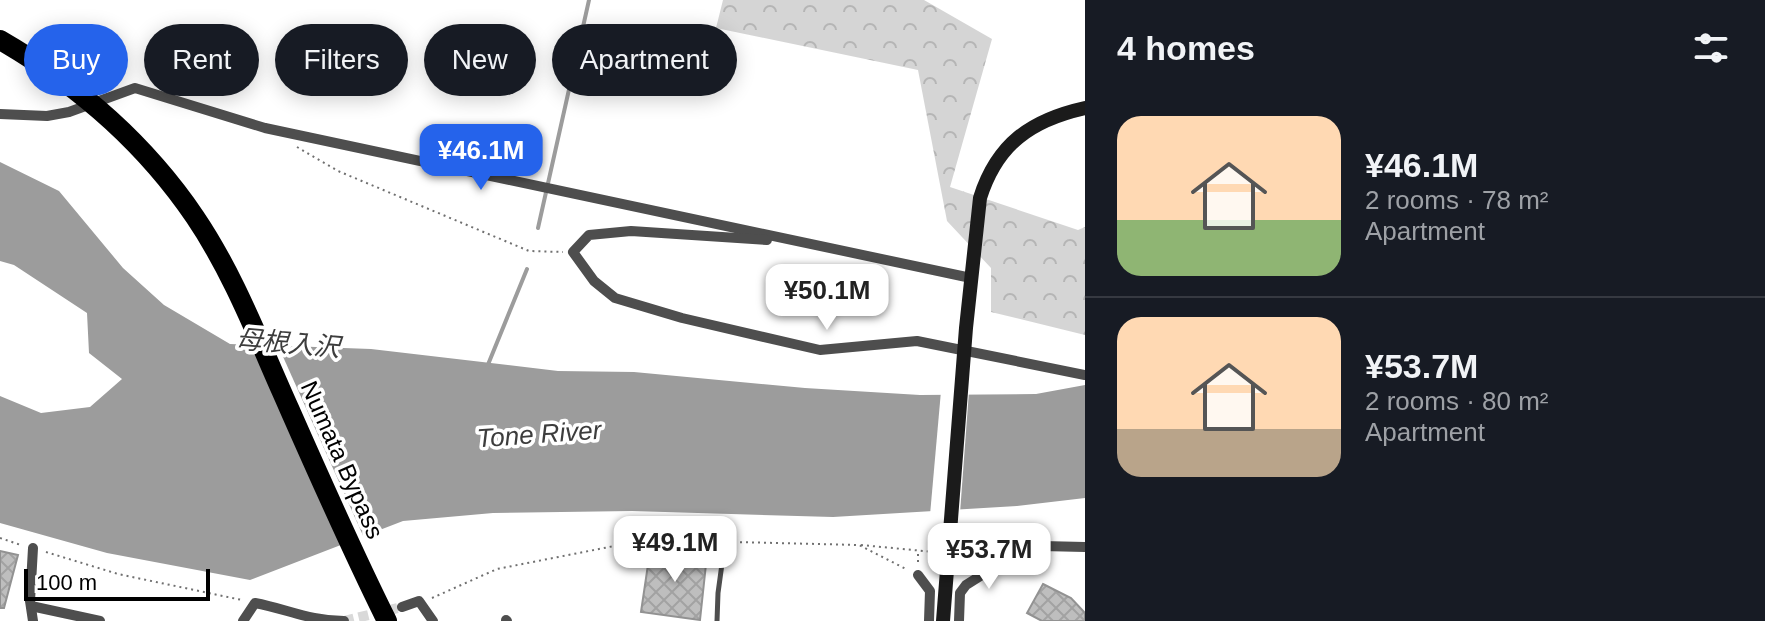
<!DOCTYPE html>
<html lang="en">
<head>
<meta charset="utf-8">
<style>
  :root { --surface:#171b24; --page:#242831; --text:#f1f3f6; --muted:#9ea1a6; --line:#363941; --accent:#2563eb }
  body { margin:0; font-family:Arial,"Noto Sans JP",sans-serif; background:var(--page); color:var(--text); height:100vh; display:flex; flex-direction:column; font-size:30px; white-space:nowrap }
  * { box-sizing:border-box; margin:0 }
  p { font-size:26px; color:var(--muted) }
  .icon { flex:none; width:44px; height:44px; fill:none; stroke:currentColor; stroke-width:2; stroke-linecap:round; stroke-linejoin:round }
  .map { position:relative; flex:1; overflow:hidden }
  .side { display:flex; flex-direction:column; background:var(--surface); width:680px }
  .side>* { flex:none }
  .top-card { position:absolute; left:24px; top:24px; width:760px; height:72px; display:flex; gap:16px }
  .scale { position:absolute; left:24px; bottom:20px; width:186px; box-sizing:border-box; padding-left:8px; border:4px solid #000; border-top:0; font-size:22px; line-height:28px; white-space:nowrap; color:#000; -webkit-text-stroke:6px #fff; paint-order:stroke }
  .price { position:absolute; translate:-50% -68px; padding:0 18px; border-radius:16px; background:#fff; color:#222; font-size:26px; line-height:52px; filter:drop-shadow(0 2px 4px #0008) }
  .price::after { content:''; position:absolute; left:50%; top:48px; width:24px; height:18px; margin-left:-12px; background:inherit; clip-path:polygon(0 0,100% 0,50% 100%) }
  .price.current { background:var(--accent); color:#fff }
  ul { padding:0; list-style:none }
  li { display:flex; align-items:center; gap:24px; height:200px; padding:0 32px }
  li+li { border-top:2px solid var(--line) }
  li span { display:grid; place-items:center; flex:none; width:224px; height:160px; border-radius:24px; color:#555 }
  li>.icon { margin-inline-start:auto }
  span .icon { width:96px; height:96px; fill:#fffc; stroke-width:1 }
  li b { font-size:34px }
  h2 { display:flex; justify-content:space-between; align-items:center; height:96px; padding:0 32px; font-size:34px }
  .tag { padding:0 28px; border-radius:36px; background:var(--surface); box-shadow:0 4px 20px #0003; font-size:28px; line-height:72px }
  .tag.current { background:var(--accent); color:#fff }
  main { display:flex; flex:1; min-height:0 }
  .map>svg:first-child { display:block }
  .forest { fill:url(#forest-crowns) }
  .water { fill:#9c9c9c }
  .pier { fill:#fff }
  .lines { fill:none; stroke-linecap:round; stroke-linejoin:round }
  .stream { stroke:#9c9c9c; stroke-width:4 }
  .building { fill:url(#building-cross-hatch); stroke:#929292; stroke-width:2 }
  .street-tunnel { stroke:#d9d9d9; stroke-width:10; stroke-dasharray:10 5; stroke-linecap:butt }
  .path { stroke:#707070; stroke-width:2; stroke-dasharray:2 4; stroke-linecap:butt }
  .lane { stroke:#4e4e4e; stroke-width:5 }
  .street { stroke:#4e4e4e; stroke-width:10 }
  .secondary { stroke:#1b1b1b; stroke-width:14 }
  .highway { stroke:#000; stroke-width:20 }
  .labels { text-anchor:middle; stroke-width:7; stroke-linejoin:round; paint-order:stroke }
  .street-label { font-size:24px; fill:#000; stroke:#fff }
  .water-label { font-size:26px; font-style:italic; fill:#3d3d3d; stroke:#fff }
</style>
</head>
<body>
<main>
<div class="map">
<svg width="1085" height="621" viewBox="0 0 1085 621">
  <defs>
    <pattern id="forest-crowns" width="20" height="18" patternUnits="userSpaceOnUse" patternTransform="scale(2)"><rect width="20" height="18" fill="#d5d5d5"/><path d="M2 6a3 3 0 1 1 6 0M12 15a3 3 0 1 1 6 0" fill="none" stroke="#b5b5b5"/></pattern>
    <pattern id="building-cross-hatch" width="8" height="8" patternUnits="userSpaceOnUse" patternTransform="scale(2)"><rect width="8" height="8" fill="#bebebe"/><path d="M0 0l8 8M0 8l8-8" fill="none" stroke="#a2a2a2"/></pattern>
  </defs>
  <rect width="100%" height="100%" fill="#fff"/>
  <polygon class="forest" points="723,0 924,0 992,39 950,187 1078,230 1085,227 1085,335 991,312 991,268 947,221 918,70 716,28"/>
  <polygon class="water" points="0,162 59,191 123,268 164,305 230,344 371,349 558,371 634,372 805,388 920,395 1036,394 1085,385 1085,498 1017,506 833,517 632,511 493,513 403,521 250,580 107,553 0,523 0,396 41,413 90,407 122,379 89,353 87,313 14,265 0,261"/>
  <g class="pier">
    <polygon points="251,340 276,341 365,540 344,548"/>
    <polygon points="941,391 969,391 960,513 930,515"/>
  </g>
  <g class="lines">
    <g class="stream">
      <polyline points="538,228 589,0"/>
      <polyline points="487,367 527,269"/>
    </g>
  </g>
  <g class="building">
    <polygon points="693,549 707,555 700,620 641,612 650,551 673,554"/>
    <polygon points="0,551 18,555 4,608 0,608"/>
    <polygon points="1043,584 1071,598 1085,613 1085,621 1042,621 1027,613"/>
  </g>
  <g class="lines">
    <polyline class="street-tunnel" points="344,621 402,607"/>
    <g class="path">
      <polyline points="297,147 338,171 529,251 563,252"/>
      <polyline points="0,538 21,545"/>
      <polyline points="734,542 859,545 906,569"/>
      <polyline points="861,545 934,552"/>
      <polyline points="46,552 118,574 242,600"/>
      <polyline points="961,554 990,556"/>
      <polyline points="918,562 918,550"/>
      <polyline points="432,598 497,569 655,538 716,541"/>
    </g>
    <polyline class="lane" points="717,621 718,593 725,542"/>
    <g class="street">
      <polyline points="0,114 47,116 69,112 135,88 265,128 971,278"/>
      <polyline points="767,240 631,231 589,235 573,252 594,281 615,298 682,318 820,350 917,341 1085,375"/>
      <polyline points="918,575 930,591 929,621"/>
      <polyline points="31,606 100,621"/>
      <polyline points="402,607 419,601 433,621"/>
      <polyline points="506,620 507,621"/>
      <polyline points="33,621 30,601 33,548"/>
      <path d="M243 621 255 603C287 609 310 621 344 621"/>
      <polyline points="959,621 960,593 966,585 1012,556 1042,546 1085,547"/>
    </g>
    <path class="secondary" d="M943 621 966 328 980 198C997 144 1031 120 1085 108"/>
    <path class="highway" d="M0 40C78 85 144 142 195 217 231 270 255 331 281 390 315 467 349 545 387 621"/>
  </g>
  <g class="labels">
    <g class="street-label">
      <text transform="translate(342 460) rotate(66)" y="8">Numata Bypass</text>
    </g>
    <g class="water-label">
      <text transform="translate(288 343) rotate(5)" y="9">母根入沢</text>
      <text transform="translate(539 434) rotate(-4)" y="9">Tone River</text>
    </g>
  </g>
</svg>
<div class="scale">100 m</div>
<b class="price current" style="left:481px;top:192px">¥46.1M</b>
<b class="price" style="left:827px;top:332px">¥50.1M</b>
<b class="price" style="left:675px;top:584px">¥49.1M</b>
<b class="price" style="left:989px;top:591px">¥53.7M</b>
<div class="top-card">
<a class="tag current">Buy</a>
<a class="tag">Rent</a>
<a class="tag">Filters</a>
<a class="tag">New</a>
<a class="tag">Apartment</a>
</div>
</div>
<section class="side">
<h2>4 homes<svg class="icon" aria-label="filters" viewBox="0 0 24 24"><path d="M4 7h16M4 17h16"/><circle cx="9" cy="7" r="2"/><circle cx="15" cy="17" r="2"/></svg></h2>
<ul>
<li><span style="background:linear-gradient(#ffd9b3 65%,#8fb573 0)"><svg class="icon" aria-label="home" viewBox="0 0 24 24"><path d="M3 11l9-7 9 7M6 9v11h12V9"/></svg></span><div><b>¥46.1M</b><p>2 rooms · 78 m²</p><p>Apartment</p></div></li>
<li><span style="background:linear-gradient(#ffd9b3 70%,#b9a48a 0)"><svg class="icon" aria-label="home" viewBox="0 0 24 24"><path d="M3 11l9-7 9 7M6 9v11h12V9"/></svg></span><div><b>¥53.7M</b><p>2 rooms · 80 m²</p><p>Apartment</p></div></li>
</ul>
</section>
</main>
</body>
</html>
